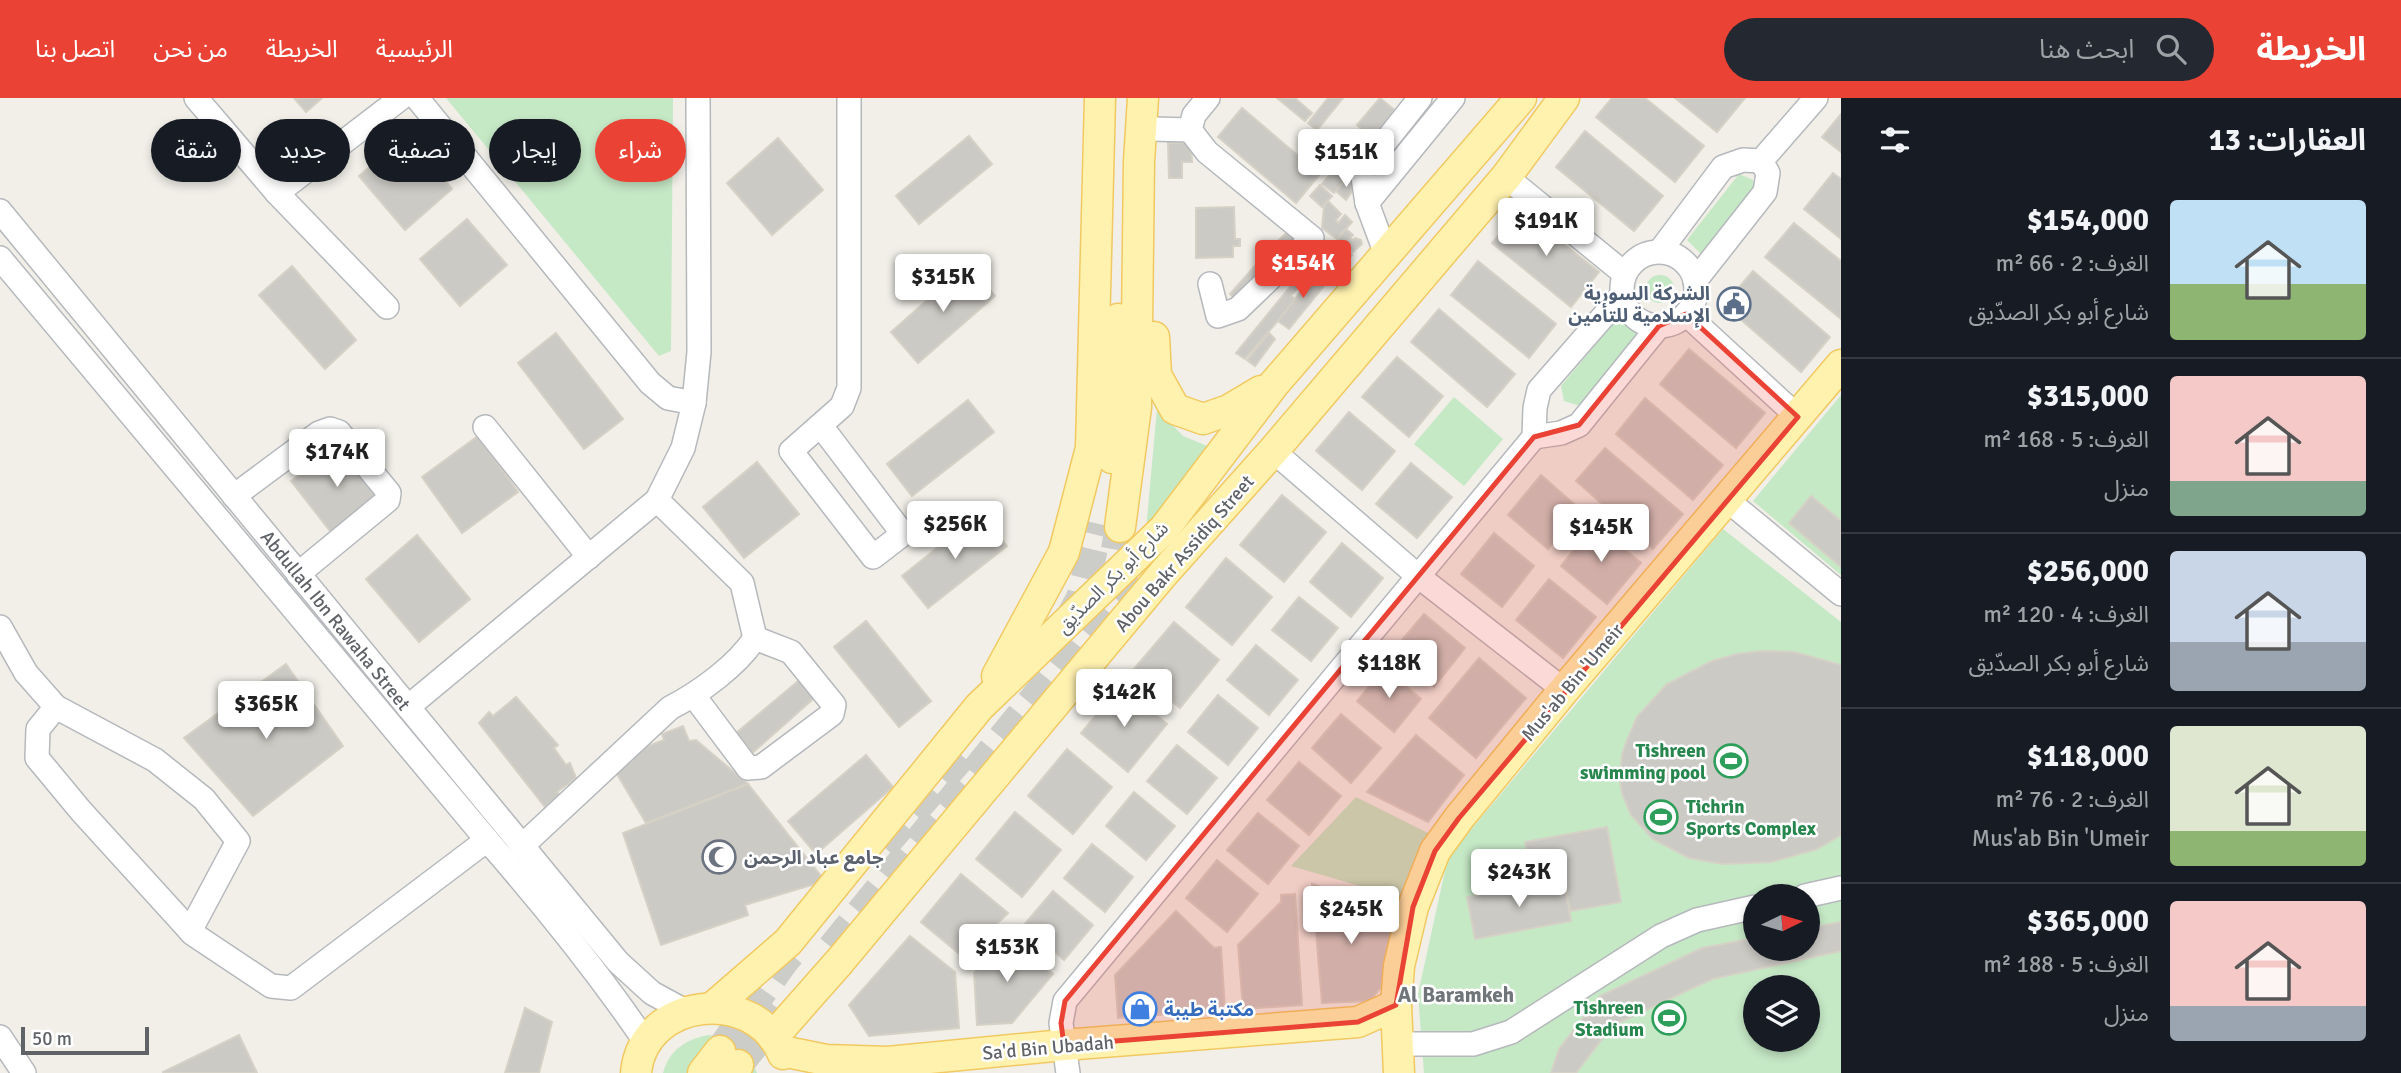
<!DOCTYPE html>
<html lang="ar">
<head>
<meta charset="utf-8">
<style>
  :root { --surface:#171b24; --page:#242831; --text:#f1f3f6; --muted:#9ea1a6; --line:#363941; --accent:#ea4335 }
  body { margin:0; font-family:Signika,"Noto Sans Arabic",sans-serif; background:var(--page); color:var(--text); direction:rtl; height:100vh; display:flex; flex-direction:column; font-size:26px; white-space:nowrap }
  * { box-sizing:border-box; margin:0 }
  p { font-size:23px; color:var(--muted) }
  .icon { flex:none; width:38px; height:38px; fill:none; stroke:currentColor; stroke-width:2; stroke-linecap:round; stroke-linejoin:round }
  .map { position:relative; flex:1; overflow:hidden; direction:ltr }
  .drawer { display:flex; flex-direction:column; background:var(--surface); width:560px }
  .drawer>* { flex:none }
  .banner { position:absolute; left:21px; top:21px; width:665px; height:63px; direction:rtl; display:flex; gap:14px }
  .needle { width:46px; rotate:85deg }
  .fabs { position:absolute; left:1743px; top:786px; display:grid; gap:14px }
  .fabs a { display:grid; place-items:center; width:77px; height:77px; border-radius:50%; background:var(--surface); box-shadow:0 4px 10px #0003; font-size:35px }
  .scale { position:absolute; left:21px; bottom:18px; width:128px; box-sizing:border-box; padding-left:7px; border:4px solid #5f6368; border-top:0; font-size:19px; line-height:24px; white-space:nowrap; color:#5f6368; -webkit-text-stroke:5px #fff; paint-order:stroke }
  .price { position:absolute; translate:-50% -60px; padding:0 16px; border-radius:7px; background:#fff; color:#222; font-size:23px; line-height:46px; filter:drop-shadow(0 2px 4px #0008) }
  .price::after { content:''; position:absolute; left:50%; top:42px; width:21px; height:16px; margin-left:-10px; background:inherit; clip-path:polygon(0 0,100% 0,50% 100%) }
  .price.current { background:var(--accent); color:#fff }
  ul { padding:0; list-style:none }
  li { display:flex; align-items:center; gap:21px; height:175px; padding:0 35px }
  li+li { border-top:2px solid var(--line) }
  li span { display:grid; place-items:center; flex:none; width:196px; height:140px; border-radius:7px; color:#555 }
  li>.icon { margin-inline-start:auto }
  span .icon { width:84px; height:84px; fill:#fffc; stroke-width:1 }
  li b { font-size:30px }
  h2 { display:flex; justify-content:space-between; align-items:center; height:84px; padding:0 35px; font-size:30px }
  .chip { padding:0 24px; border-radius:32px; background:var(--surface); box-shadow:0 4px 10px #0003; font-size:24px; line-height:63px }
  .chip.current { background:var(--accent); color:#fff }
  header { display:flex; align-items:center; gap:42px; box-sizing:border-box; height:98px; padding:0 35px; background:var(--accent); color:#fff }
  header strong { font-size:33px }
  nav { display:flex; gap:38px; margin-inline-start:auto; font-size:24px }
  .search { width:490px; height:63px; background:var(--page); display:flex; align-items:center; gap:18px; box-sizing:border-box; padding:0 24px; border-radius:38px; color:var(--muted); font-size:26px }
  main { display:flex; flex:1; min-height:0 }
  .map>svg:first-child { display:block }
  .green { fill:#c5e8c5; fill-rule:evenodd }
  .building { fill:#cccac5; stroke:#d6d1c6; stroke-width:2 }
  .lines { fill:none; stroke-linecap:round; stroke-linejoin:round }
  .major-tunnel { stroke:#ccccc8; stroke-width:30; stroke-dasharray:30 15; stroke-linecap:butt }
  .minor-casing { stroke:#b5b8bc; stroke-width:26 }
  .major-casing { stroke:#f2c960; stroke-width:33 }
  .minor { stroke:#fff; stroke-width:23 }
  .major { stroke:#fff2af; stroke-width:30 }
  .marked { fill:#ea4335; fill-opacity:0.2; stroke:#ea4335; stroke-width:5; stroke-linejoin:round }
  .labels { text-anchor:middle; stroke-width:5; stroke-linejoin:round; paint-order:stroke }
  .service-label { font-size:19px; font-weight:bold; fill:#4e5e75; stroke:#fff; text-anchor:end }
  .street-label { font-size:19px; fill:#5f6368; stroke:#fff }
  .leisure-label { font-size:19px; font-weight:bold; fill:#27864d; stroke:#fff; text-anchor:end }
  .worship-label { font-size:19px; font-weight:bold; fill:#5b616d; stroke:#fff; text-anchor:start }
  .shop-label { font-size:19px; font-weight:bold; fill:#366cbe; stroke:#fff; text-anchor:start }
  .neighbourhood-label { font-size:21px; font-weight:bold; fill:#70757a; stroke:#fff }
</style>
</head>
<body>
<header>
<strong>الخريطة</strong>
<div class="search"><svg class="icon" aria-label="search" viewBox="0 0 24 24"><circle cx="10" cy="10" r="6"/><path d="M15 15l6 6"/></svg>ابحث هنا</div>
<nav><a>الرئيسية</a><a>الخريطة</a><a>من نحن</a><a>اتصل بنا</a></nav>
</header>
<main>
<section class="drawer">
<h2>العقارات: 13<svg class="icon" aria-label="filters" viewBox="0 0 24 24"><path d="M4 7h16M4 17h16"/><circle cx="9" cy="7" r="2"/><circle cx="15" cy="17" r="2"/></svg></h2>
<ul>
<li><span style="background:linear-gradient(#bfe0f5 60%,#8fb573 0)"><svg class="icon" aria-label="home" viewBox="0 0 24 24"><path d="M3 11l9-7 9 7M6 9v11h12V9"/></svg></span><div><b>$154,000</b><p>الغرف: 2 · 66 m²</p><p>شارع أبو بكر الصدّيق</p></div></li>
<li><span style="background:linear-gradient(#f6c9c9 75%,#7fa58c 0)"><svg class="icon" aria-label="home" viewBox="0 0 24 24"><path d="M3 11l9-7 9 7M6 9v11h12V9"/></svg></span><div><b>$315,000</b><p>الغرف: 5 · 168 m²</p><p>منزل</p></div></li>
<li><span style="background:linear-gradient(#c9d6e8 65%,#9aa5b1 0)"><svg class="icon" aria-label="home" viewBox="0 0 24 24"><path d="M3 11l9-7 9 7M6 9v11h12V9"/></svg></span><div><b>$256,000</b><p>الغرف: 4 · 120 m²</p><p>شارع أبو بكر الصدّيق</p></div></li>
<li><span style="background:linear-gradient(#dfe7d0 75%,#8fb573 0)"><svg class="icon" aria-label="home" viewBox="0 0 24 24"><path d="M3 11l9-7 9 7M6 9v11h12V9"/></svg></span><div><b>$118,000</b><p>الغرف: 2 · 76 m²</p><p>Mus'ab Bin 'Umeir</p></div></li>
<li><span style="background:linear-gradient(#f6c9c9 75%,#9aa5b1 0)"><svg class="icon" aria-label="home" viewBox="0 0 24 24"><path d="M3 11l9-7 9 7M6 9v11h12V9"/></svg></span><div><b>$365,000</b><p>الغرف: 5 · 188 m²</p><p>منزل</p></div></li>
</ul>
</section>
<div class="map">
<svg width="1841" height="975" viewBox="0 0 1841 975">
  <rect width="100%" height="100%" fill="#f1efe8"/>
  <g class="green">
    <polygon points="446,0 673,0 671,253 659,258"/>
    <polygon points="1739,76 1753,82 1755,94 1703,158 1687,142"/>
    <circle cx="1660" cy="191" r="14"/>
    <polygon points="1621,216 1641,234 1583,305 1577,307 1564,303 1561,288"/>
    <polygon points="1841,297 1841,477 1753,403"/>
    <polygon points="1454,299 1503,341 1464,388 1414,346"/>
    <polygon points="1157,311 1183,338 1212,350 1146,432"/>
    <path d="M1723 431 1841 524V975H1424L1418 896 1448 759ZM1755 798H1808V850H1755ZM1755 889H1808V942H1755Z"/>
    <polygon points="1356,699 1430,736 1408,802 1291,768"/>
    <path d="M709 937C734 941 747 951 757 975H663C669 952 686 941 709 937Z"/>
  </g>
  <g class="building">
    <polygon points="294,0 322,0 306,14"/>
    <polygon points="1277,0 1295,0 1312,15 1305,23"/>
    <polygon points="1328,0 1343,0 1317,32 1308,25"/>
    <polygon points="1380,0 1399,16 1376,44 1357,27"/>
    <polygon points="1612,0 1645,0 1704,48 1675,84 1596,19"/>
    <polygon points="1675,0 1745,0 1717,34"/>
    <polygon points="1242,10 1320,76 1296,105 1218,39"/>
    <polygon points="1841,16 1841,54 1822,39"/>
    <polygon points="1585,33 1663,98 1634,133 1556,69"/>
    <polygon points="406,37 452,91 405,132 359,78"/>
    <polygon points="969,38 992,66 919,126 896,98"/>
    <polygon points="778,40 823,92 772,137 727,85"/>
    <polygon points="1168,45 1191,45 1192,64 1182,64 1182,80 1169,80"/>
    <polygon points="1341,63 1353,72 1334,95 1322,86"/>
    <polygon points="1833,75 1841,81 1841,141 1804,111"/>
    <polygon points="1345,81 1355,89 1346,102 1336,93"/>
    <polygon points="1320,87 1332,98 1322,109 1310,98"/>
    <polygon points="1328,103 1341,116 1336,122 1338,125 1345,117 1352,124 1337,141 1322,130 1324,108"/>
    <polygon points="1234,109 1235,141 1240,141 1240,148 1233,148 1233,159 1196,160 1196,110"/>
    <polygon points="1520,111 1599,174 1571,209 1492,145"/>
    <polygon points="467,121 507,167 460,208 420,161"/>
    <polygon points="1794,125 1841,163 1841,221 1765,159"/>
    <polygon points="1346,131 1353,137 1350,140 1353,142 1355,140 1361,142 1362,146 1353,154 1337,141"/>
    <polygon points="1289,132 1300,141 1290,153 1278,143"/>
    <polygon points="1276,144 1286,153 1239,205 1230,196"/>
    <polygon points="1345,150 1352,157 1340,170 1333,163"/>
    <polygon points="1312,162 1320,168 1304,191 1299,188 1291,198 1296,202 1245,261 1236,255"/>
    <polygon points="1478,163 1556,226 1529,260 1451,197"/>
    <polygon points="968,166 995,198 918,265 891,234"/>
    <polygon points="292,168 356,242 325,271 259,197"/>
    <polygon points="1753,173 1830,239 1801,274 1724,207"/>
    <polygon points="1316,174 1328,183 1289,231 1278,223"/>
    <polygon points="1439,211 1515,276 1487,309 1411,244"/>
    <polygon points="556,235 623,321 584,351 518,265"/>
    <polygon points="1269,235 1275,241 1255,268 1247,262"/>
    <polygon points="1689,251 1765,315 1736,350 1660,286"/>
    <polygon points="1397,259 1443,298 1409,339 1362,299"/>
    <polygon points="1645,300 1723,367 1693,402 1616,336"/>
    <polygon points="968,302 994,334 912,398 887,366"/>
    <polygon points="1349,314 1395,353 1362,392 1316,353"/>
    <polygon points="478,338 518,394 462,435 422,379"/>
    <polygon points="341,348 384,394 334,438 291,383"/>
    <polygon points="1605,350 1683,416 1653,451 1576,383"/>
    <polygon points="757,364 799,416 744,460 703,409"/>
    <polygon points="1411,365 1452,399 1417,440 1376,406"/>
    <polygon points="1541,377 1581,412 1548,451 1508,417"/>
    <polygon points="1282,397 1326,434 1284,484 1240,447"/>
    <polygon points="1811,398 1841,423 1841,469 1789,425"/>
    <polygon points="981,415 1007,448 928,510 902,478"/>
    <polygon points="1594,426 1641,465 1607,506 1561,468"/>
    <polygon points="1494,435 1534,468 1502,509 1461,476"/>
    <polygon points="417,437 470,501 419,544 366,481"/>
    <polygon points="1342,445 1383,480 1351,519 1310,484"/>
    <polygon points="1226,460 1272,499 1232,547 1186,509"/>
    <polygon points="1549,481 1596,519 1563,560 1516,522"/>
    <polygon points="1299,499 1338,530 1311,563 1272,532"/>
    <polygon points="1424,516 1465,550 1434,589 1392,554"/>
    <polygon points="866,523 931,603 899,629 834,549"/>
    <polygon points="1174,524 1219,562 1180,610 1134,571"/>
    <polygon points="1256,547 1298,582 1269,617 1227,582"/>
    <polygon points="1763,553 1794,554 1841,567 1841,737 1817,751 1771,764 1723,766 1689,760 1653,741 1631,717 1622,695 1620,682 1622,657 1627,642 1637,619 1667,586 1712,563 1737,556"/>
    <polygon points="1479,560 1526,600 1476,660 1429,620"/>
    <polygon points="286,566 343,648 253,718 184,640"/>
    <polygon points="1384,570 1421,601 1394,634 1357,603"/>
    <polygon points="804,578 821,594 750,657 735,636"/>
    <polygon points="1120,588 1167,626 1128,674 1081,635"/>
    <polygon points="1218,597 1258,630 1228,667 1188,634"/>
    <polygon points="516,599 558,647 554,650 566,667 570,665 576,680 557,694 560,697 545,709 479,625 489,614 493,618"/>
    <polygon points="1341,616 1381,650 1351,685 1312,650"/>
    <polygon points="683,628 689,643 696,642 748,686 646,725 614,671 633,663 630,655 664,642 662,636"/>
    <polygon points="1416,637 1464,677 1428,724 1367,694"/>
    <polygon points="1177,647 1217,680 1187,716 1147,683"/>
    <polygon points="1067,651 1112,689 1073,736 1028,698"/>
    <polygon points="866,657 893,689 816,756 788,723"/>
    <polygon points="1299,664 1341,698 1309,737 1267,702"/>
    <polygon points="748,686 825,783 745,807 748,817 661,847 623,735"/>
    <polygon points="1134,694 1175,728 1146,762 1106,728"/>
    <polygon points="1015,714 1061,752 1022,799 976,761"/>
    <polygon points="1258,715 1299,748 1268,786 1227,752"/>
    <polygon points="1607,729 1621,804 1570,813 1564,781 1533,786 1525,744"/>
    <polygon points="1092,746 1133,779 1105,814 1064,780"/>
    <polygon points="1217,762 1258,796 1227,834 1186,800"/>
    <polygon points="961,776 1008,815 963,859 921,824"/>
    <polygon points="1564,781 1571,823 1475,841 1467,799"/>
    <polygon points="1312,786 1396,814 1381,889 1370,903 1322,905"/>
    <polygon points="1053,793 1093,827 1064,862 1024,827"/>
    <polygon points="1295,796 1302,907 1243,911 1238,847 1281,804 1281,797"/>
    <polygon points="1176,813 1214,850 1221,849 1225,912 1118,920 1115,877"/>
    <polygon points="1841,824 1841,853 1712,881 1612,928 1576,975 1551,975 1559,951 1600,898 1702,850 1755,840 1755,850 1808,850 1808,830"/>
    <polygon points="910,838 955,874 959,930 869,938 849,907"/>
    <polygon points="1008,840 1053,876 1012,925 977,927 974,875"/>
    <polygon points="525,910 552,924 539,975 505,975"/>
    <polygon points="239,937 257,975 164,975 163,974"/>
  </g>
  <g class="lines">
    <g class="major-tunnel">
      <polyline points="1108,496 1120,429"/>
      <polyline points="1069,522 1081,500 1099,426"/>
      <polyline points="883,748 968,651"/>
      <polyline points="832,850 1143,467"/>
      <polyline points="720,953 784,863 800,844"/>
      <polyline points="738,967 781,913"/>
    </g>
    <defs>
      <g id="minor">
        <polyline points="196,0 277,95 387,209"/>
        <polyline points="417,0 650,285 668,300 694,305"/>
        <polyline points="1208,0 1194,17 1190,32 1207,54 1312,140 1238,211 1218,218 1210,186"/>
        <polyline points="1152,31 1190,32"/>
        <polyline points="1761,63 1816,0"/>
        <polyline points="1506,79 1625,176"/>
        <polyline points="277,95 401,0"/>
        <polyline points="1367,105 1362,73 1420,0"/>
        <polyline points="0,113 618,864 652,895 687,914"/>
        <polyline points="1660,153 1723,69 1743,62 1761,63"/>
        <circle cx="1659" cy="191" r="37"/>
        <polyline points="1386,156 1367,105 1453,0"/>
        <path d="M0 160 487 742C544 807 598 874 647 946"/>
        <polyline points="1695,183 1765,94 1768,75 1761,63"/>
        <polyline points="1686,216 1798,319"/>
        <polyline points="821,328 903,436 873,459 791,353 842,308 849,290 849,0"/>
        <polyline points="485,329 589,459"/>
        <polyline points="1534,339 1561,335 1579,327 1659,228"/>
        <polyline points="1273,353 1418,478 1564,592"/>
        <polyline points="234,398 319,335 330,331 339,334 389,395 388,402 298,476"/>
        <polyline points="1727,402 1841,496"/>
        <polyline points="0,529 26,575 56,609 38,631 37,660 81,713 193,836 271,888 291,890 487,742"/>
        <polyline points="694,598 748,670 761,669 832,616 834,607 791,554 755,540"/>
        <polyline points="56,609 155,662 204,701 238,743 190,833"/>
        <polyline points="408,609 657,402 683,350 694,305 699,254 698,0"/>
        <path d="M522 748 670 610C699 595 737 568 755 540L742 485 657 402"/>
        <polyline points="1805,798 1841,790"/>
        <polyline points="0,939 24,975"/>
        <polyline points="1396,946 1473,946 1511,934 1661,838 1697,822 1755,809"/>
        <polyline points="1068,975 1061,925 1065,903 1534,339 1535,310 1539,292 1622,197"/>
      </g>
      <g id="major">
        <polyline points="1154,239 1156,277 1175,311 1203,321 1229,312 1261,293"/>
        <polyline points="1112,360 1118,221"/>
        <polyline points="1120,429 1136,309 1139,64 1143,0"/>
        <polyline points="997,578 1064,454 1091,350 1100,0"/>
        <polyline points="713,909 788,844 979,609 1164,431 1274,286 1521,0"/>
        <polyline points="773,939 840,863 1163,476 1273,353 1506,79 1564,0"/>
        <polyline points="782,953 826,962 888,964 1064,947 1358,924 1396,907"/>
        <path d="M636 975C643 899 755 887 783 956"/>
        <polyline points="703,975 720,953"/>
        <polyline points="732,975 738,967"/>
        <polyline points="1399,975 1396,907 1399,868 1413,809 1435,753 1459,720 1564,592 1841,267"/>
      </g>
    </defs>
    <use href="#minor" class="minor-casing"/>
    <use href="#major" class="major-casing"/>
    <use href="#minor" class="minor"/>
    <use href="#major" class="major"/>
  </g>
  <path class="marked" d="M1686 216 1798 319 1459 720 1435 753 1413 809 1396 907 1358 924 1064 947 1061 925 1065 903 1534 339 1579 327 1659 228Z"/>
  <defs>
    <symbol id="civic-ring" viewBox="-11 -11 22 22"><circle r="9.5" fill="#fff" stroke="#5c6f8a" stroke-width="1.5"/><path d="M-.6-6.5H3V-4.5H.6V-3L4-1V1h2V6H-6V1h2V-1L-.6-3ZM-1.2 2.5V6h2.4V2.5Z" fill="#5c6f8a"/></symbol>
    <symbol id="stadium-ring" viewBox="-11 -11 22 22"><circle r="9.5" fill="#fff" stroke="#2e9e5b" stroke-width="1.5"/><path d="M0-5a6.5 5 0 1 0 0 10a6.5 5 0 1 0 0-10ZM-3.5-1.8h7v3.6h-7Z" fill="#2e9e5b"/></symbol>
    <symbol id="mosque-ring" viewBox="-11 -11 22 22"><circle r="9.5" fill="#fff" stroke="#6b7280" stroke-width="1.5"/><path d="M3.5-4.9A6 6 0 1 0 3.5 4.9A5 5 0 1 1 3.5-4.9Z" fill="#6b7280"/></symbol>
    <symbol id="shop-ring" viewBox="-11 -11 22 22"><circle r="9.5" fill="#fff" stroke="#3f7fe0" stroke-width="1.5"/><path d="M-5-2.5h2.3a2.7 3.5 0 0 1 5.4 0H5L5.5 6h-11ZM-1.5-2.5h3a1.5 2.3 0 0 0-3 0Z" fill="#3f7fe0"/></symbol>
  </defs>
  <g fill-rule="evenodd">
    <use href="#civic-ring" x="1715" y="187" width="38" height="38"/>
    <use href="#stadium-ring" x="1712" y="644" width="38" height="38"/>
    <use href="#stadium-ring" x="1642" y="700" width="38" height="38"/>
    <use href="#mosque-ring" x="700" y="740" width="38" height="38"/>
    <use href="#shop-ring" x="1121" y="892" width="38" height="38"/>
    <use href="#stadium-ring" x="1650" y="901" width="38" height="38"/>
  </g>
  <g class="labels">
    <g class="service-label">
      <text x="1710" y="202">الشركة السورية<tspan x="1710" dy="22">الإسلامية للتأمين</tspan></text>
    </g>
    <g class="street-label">
      <text transform="translate(1184 455) rotate(-49)" y="7">Abou Bakr Assidiq Street</text>
      <text transform="translate(1112 479) rotate(-45)" y="7">شارع أبو بكر الصدّيق</text>
      <text transform="translate(336 522) rotate(51)" y="7">Abdullah Ibn Rawaha Street</text>
      <text transform="translate(1572 584) rotate(-50)" y="7">Mus'ab Bin 'Umeir</text>
      <text transform="translate(1048 949) rotate(-5)" y="7">Sa'd Bin Ubadah</text>
    </g>
    <g class="leisure-label">
      <text x="1706" y="659">Tishreen<tspan x="1706" dy="22">swimming pool</tspan></text>
      <text x="1686" y="715" text-anchor="start">Tichrin<tspan x="1686" dy="22">Sports Complex</tspan></text>
      <text x="1644" y="916">Tishreen<tspan x="1644" dy="22">Stadium</tspan></text>
    </g>
    <g class="worship-label">
      <text x="744" y="766">جامع عباد الرحمن</text>
    </g>
    <g class="shop-label">
      <text x="1164" y="918">مكتبة طيبة</text>
    </g>
    <g class="neighbourhood-label">
      <text x="1456" y="904">Al Baramkeh</text>
    </g>
  </g>
</svg>
<div class="fabs">
<a><svg class="needle" viewBox="-14 -14 28 28"><path d="M0-13l5 13h-10z" fill="#e53935"/><path d="M0 13l5-13h-10z" fill="#9ea1a6"/></svg></a>
<a><svg class="icon" aria-label="layers" viewBox="0 0 24 24"><path d="M12 4l9 5-9 5-9-5zM3 14l9 5 9-5"/></svg></a>
</div>
<div class="scale">50 m</div>
<b class="price" style="left:1346px;top:91px">$151K</b>
<b class="price" style="left:1546px;top:160px">$191K</b>
<b class="price current" style="left:1303px;top:202px">$154K</b>
<b class="price" style="left:943px;top:216px">$315K</b>
<b class="price" style="left:337px;top:391px">$174K</b>
<b class="price" style="left:955px;top:463px">$256K</b>
<b class="price" style="left:1601px;top:466px">$145K</b>
<b class="price" style="left:1389px;top:602px">$118K</b>
<b class="price" style="left:1124px;top:631px">$142K</b>
<b class="price" style="left:266px;top:643px">$365K</b>
<b class="price" style="left:1519px;top:811px">$243K</b>
<b class="price" style="left:1351px;top:848px">$245K</b>
<b class="price" style="left:1007px;top:886px">$153K</b>
<div class="banner">
<a class="chip current">شراء</a>
<a class="chip">إيجار</a>
<a class="chip">تصفية</a>
<a class="chip">جديد</a>
<a class="chip">شقة</a>
</div>
</div>
</main>
</body>
</html>
